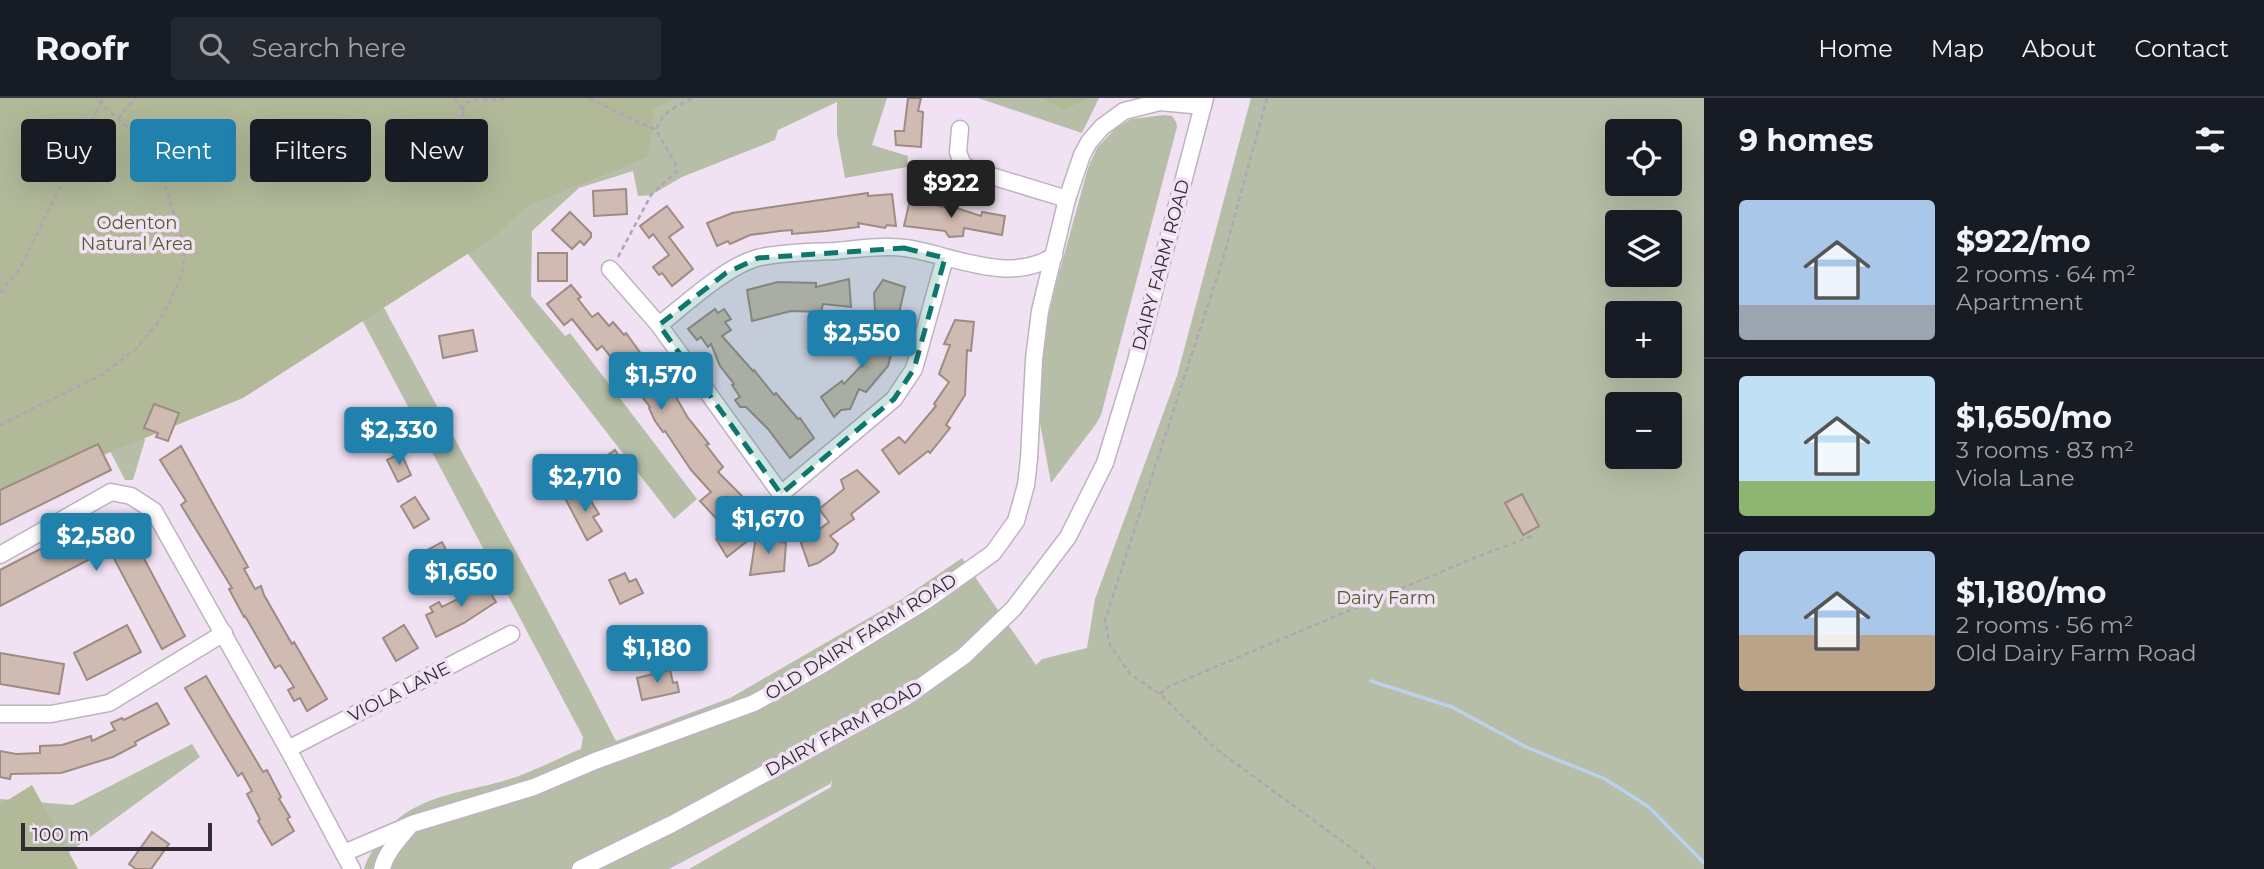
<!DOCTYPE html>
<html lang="en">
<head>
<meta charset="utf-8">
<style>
  :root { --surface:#171b24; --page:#242831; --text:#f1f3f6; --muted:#9ea1a6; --line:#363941; --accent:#2181ad }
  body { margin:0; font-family:Montserrat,sans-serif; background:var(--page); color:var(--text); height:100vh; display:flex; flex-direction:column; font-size:26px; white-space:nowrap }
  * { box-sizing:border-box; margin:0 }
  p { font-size:23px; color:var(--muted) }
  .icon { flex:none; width:38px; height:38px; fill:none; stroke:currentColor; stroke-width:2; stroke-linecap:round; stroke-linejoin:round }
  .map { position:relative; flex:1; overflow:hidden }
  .details { display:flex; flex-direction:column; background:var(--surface); width:560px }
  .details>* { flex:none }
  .top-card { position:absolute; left:21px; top:21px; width:665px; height:63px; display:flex; gap:14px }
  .tools { position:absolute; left:1605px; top:21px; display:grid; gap:14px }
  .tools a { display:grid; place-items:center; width:77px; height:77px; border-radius:7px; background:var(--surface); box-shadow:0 7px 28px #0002; font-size:35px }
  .scale { position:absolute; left:21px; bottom:18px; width:191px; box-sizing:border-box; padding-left:7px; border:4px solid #312c33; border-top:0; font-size:19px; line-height:24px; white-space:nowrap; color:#312c33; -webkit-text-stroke:5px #f0e2f3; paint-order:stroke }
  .price { position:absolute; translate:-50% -60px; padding:0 16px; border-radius:7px; background:var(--accent); color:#fff; font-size:23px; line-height:46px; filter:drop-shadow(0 2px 4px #0008) }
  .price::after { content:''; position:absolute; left:50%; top:42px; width:21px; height:16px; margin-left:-10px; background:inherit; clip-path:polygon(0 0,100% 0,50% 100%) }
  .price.active { background:#222; color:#fff }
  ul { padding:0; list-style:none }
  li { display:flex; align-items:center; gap:21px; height:175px; padding:0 35px }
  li+li { border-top:2px solid var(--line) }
  li span { display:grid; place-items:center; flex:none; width:196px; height:140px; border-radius:7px; color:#555 }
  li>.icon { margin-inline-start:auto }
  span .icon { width:84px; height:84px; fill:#fffc; stroke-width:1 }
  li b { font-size:30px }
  h2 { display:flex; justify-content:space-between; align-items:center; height:84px; padding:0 35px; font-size:30px }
  .tag { padding:0 24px; border-radius:7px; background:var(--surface); box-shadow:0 7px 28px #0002; font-size:24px; line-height:63px }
  .tag.active { background:var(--accent); color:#fff }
  header { display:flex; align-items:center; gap:42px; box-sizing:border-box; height:98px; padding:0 35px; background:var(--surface); border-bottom:2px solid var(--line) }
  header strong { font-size:33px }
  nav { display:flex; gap:38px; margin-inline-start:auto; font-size:24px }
  .search { width:490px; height:63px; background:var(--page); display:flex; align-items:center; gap:18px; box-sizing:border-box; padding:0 24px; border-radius:7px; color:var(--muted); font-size:26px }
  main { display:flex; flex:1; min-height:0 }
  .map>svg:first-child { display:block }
  .green { fill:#b7bea7; fill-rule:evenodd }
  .forest { fill:#b1b999 }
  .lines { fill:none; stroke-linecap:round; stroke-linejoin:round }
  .stream { stroke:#bad1ec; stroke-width:3.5 }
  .building { fill:#d0bbb2; stroke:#9e8b83; stroke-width:2 }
  .minor-casing { stroke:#bfb2c2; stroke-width:19 }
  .path { stroke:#b0a5b3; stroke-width:2.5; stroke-dasharray:5 3.5; stroke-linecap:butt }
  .minor { stroke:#fff; stroke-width:16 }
  .marked { fill:#0f766e; fill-opacity:0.2; stroke:#0f766e; stroke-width:5; stroke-dasharray:14 9; stroke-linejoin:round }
  .labels { text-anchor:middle; stroke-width:7; stroke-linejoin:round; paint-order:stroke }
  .park-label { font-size:18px; fill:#525d2a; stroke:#f0e2f3 }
  .street-label { font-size:18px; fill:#312c33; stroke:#f0e2f3 }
</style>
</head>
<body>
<header>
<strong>Roofr</strong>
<div class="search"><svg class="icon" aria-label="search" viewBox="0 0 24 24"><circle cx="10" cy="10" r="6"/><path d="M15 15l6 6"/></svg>Search here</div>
<nav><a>Home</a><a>Map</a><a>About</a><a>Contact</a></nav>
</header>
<main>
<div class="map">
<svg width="1704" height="771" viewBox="0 0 1704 771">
  <rect width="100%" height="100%" fill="#f0e2f3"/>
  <g class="green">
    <path d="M0 0H887L872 47 908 58 907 69 845 80 837 36V4L778 32 775 42 682 79 651 97 638 98 633 73 579 90 532 133 531 198 565 238 570 235 697 401 674 421 447 129 365 174C448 331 535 485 616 643L730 600 902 501 962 460 1036 567 1042 561 1087 550 1095 501 1177 278 1251 0H1704V771H689L831 689 832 682 830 686 669 771H364C367 760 373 752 379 743 410 694 467 696 516 679 538 671 559 660 581 651L583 639 342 184 125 302 145 342 133 382H125L99 332ZM1617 33H1670V86H1617ZM1617 124H1670V177H1617ZM1617 215H1670V268H1617ZM1617 306H1670V359H1617Z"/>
    <polygon points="978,0 1099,0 1082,35"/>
    <polygon points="1164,17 1172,18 1176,24 1177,29 1101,317 1096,326 1051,385 1039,320 1043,243 1055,190 1088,70 1097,50 1116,30 1131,21"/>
    <polygon points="192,646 200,659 46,771 0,771 0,701 73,707"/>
  </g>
  <g class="forest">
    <polygon points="0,0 676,0 653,11 653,31 648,59 527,108 494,139 243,300 74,369 0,410"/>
    <polygon points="1041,0 1088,0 1065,12"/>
    <polygon points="32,687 78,771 0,771 0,707"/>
  </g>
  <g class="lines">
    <polyline class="stream" points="1371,583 1452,609 1526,649 1605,681 1649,709 1704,765"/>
  </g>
  <g class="building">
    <polygon points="908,0 921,0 918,13 923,14 921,49 896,47 895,33 904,33"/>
    <polygon points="626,91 627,116 594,118 593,93"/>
    <polygon points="868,95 868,98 892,96 896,128 887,127 885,130 858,125 859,129 826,133 792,136 792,132 780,133 750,137 730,146 728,143 717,148 707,125 732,115"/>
    <polygon points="910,102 944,109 944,106 981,118 982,114 1005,118 1002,137 964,130 963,138 949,139 945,133 904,128"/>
    <polygon points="667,108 683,129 669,139 693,171 672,188 662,175 659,177 653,169 669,157 653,136 649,140 640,128"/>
    <polygon points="570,114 591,135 591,139 584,147 580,143 572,151 552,132"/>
    <rect x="538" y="155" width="29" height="28"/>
    <polygon points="849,181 851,209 823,206 821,214 791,213 752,223 747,192 778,184 816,185 816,189"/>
    <polygon points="883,182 905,189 899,215 875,213 874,195"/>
    <polygon points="571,187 581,199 578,201 592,219 598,215 609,228 613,224 624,237 626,235 647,264 654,259 663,270 658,274 673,294 688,320 709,346 706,347 723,369 718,374 742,398 729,410 743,427 738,434 755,437 727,459 716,441 726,431 700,403 711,394 691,372 665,333 663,334 655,323 649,310 650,309 602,248 597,252 572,221 564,227 547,206"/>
    <polygon points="715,211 718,215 724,211 731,221 725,224 731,232 722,238 753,273 754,272 774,297 776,295 798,321 800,320 814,340 790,360 768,331 746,309 740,309 735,302 740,299 732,287 734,286 720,268 711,246 708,249 701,239 697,242 688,231"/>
    <polygon points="955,222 974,224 971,253 967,252 965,297 946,327 950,330 930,355 928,353 899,376 882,352 899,339 905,345 936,308 934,306 949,284 939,276 950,247 944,246"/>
    <polygon points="869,228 892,236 888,244 894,245 888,268 866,294 859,291 850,311 841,312 834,319 821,299 842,283 844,286 863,266 859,248 863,233"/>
    <polygon points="473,232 477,253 443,260 439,238"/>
    <polygon points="154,306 179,315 168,343 156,339 158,335 144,330"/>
    <polygon points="98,346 111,372 0,427 0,392"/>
    <polygon points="181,348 248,469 244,471 255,491 261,488 264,497 292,546 294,544 327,601 307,613 300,600 294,603 288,592 294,589 280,567 275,570 245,518 244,519 229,491 232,490 181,407 186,403 160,362"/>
    <polygon points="615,352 626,369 614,378 602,361"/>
    <polygon points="401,355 411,377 398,384 387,362"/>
    <polygon points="857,372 879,394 851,416 854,421 830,438 838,446 834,454 818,465 809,468 801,445 829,424 819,411 844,391 841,382"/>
    <polygon points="584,392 599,416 593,419 602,433 587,442 566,402"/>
    <polygon points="1522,396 1539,428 1523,437 1505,405"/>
    <polygon points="415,399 429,421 414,430 401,408"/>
    <polygon points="121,417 185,538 162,551 109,451 0,508 0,472 79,431 82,438"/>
    <polygon points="756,438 786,445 784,473 750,477"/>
    <polygon points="442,444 455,469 435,479 428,466 422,470 416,458"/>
    <polygon points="625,475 629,484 636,481 643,495 620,506 609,482"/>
    <polygon points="482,481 496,504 464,525 436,539 426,517 433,514 430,509 439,504 442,509 464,498 461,494"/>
    <polygon points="127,527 141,554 87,582 74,555"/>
    <polygon points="404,527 418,550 396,563 383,540"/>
    <polygon points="0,555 64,566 59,596 0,586"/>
    <polygon points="670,572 673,585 677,584 679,594 642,602 637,580"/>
    <polygon points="206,578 263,674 267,672 281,699 279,701 290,719 287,721 294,733 272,747 258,723 260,721 247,696 252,693 242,675 238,678 185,590"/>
    <polygon points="157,605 169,626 135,644 136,647 113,659 61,675 11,676 10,681 0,679 0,653 16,656 40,655 40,648 62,647 91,638 92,643 115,632 111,625 122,620 124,622"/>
    <polygon points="152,734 169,746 151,771 136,771 129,766"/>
  </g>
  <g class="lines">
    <defs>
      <g id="minor">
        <polyline points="960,31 958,54 963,67 975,73 1067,101"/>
        <polyline points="610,171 659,227 781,396 894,301 914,271 945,160"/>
        <path d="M659 227C686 206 728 166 761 159 785 154 811 154 835 153 857 151 882 147 905 150 953 157 1008 187 1054 158"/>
        <polyline points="0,457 111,394 131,398 154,413 288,651 352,771"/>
        <polyline points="0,616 51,616 109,605 224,535"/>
        <polyline points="288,651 511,536"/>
        <polyline points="344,755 412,726 534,689 595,663 754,605 825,565 927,502 993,455 1016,423 1026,387 1029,361 1034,261 1040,213 1067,101 1082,57 1089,44 1102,29 1124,13 1160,4 1203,8"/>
        <path d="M382 771C385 756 398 742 408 730"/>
        <polyline points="580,771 672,726 906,599 964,558 1014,510 1068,439 1105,365 1136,263 1205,0"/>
      </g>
    </defs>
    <use href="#minor" class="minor-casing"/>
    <g class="path">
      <path d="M454 0 463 12 464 48 436 78 425 81C422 53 437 49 458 39L463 24"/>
      <polyline points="589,0 640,25 655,31"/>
      <polyline points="1267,0 1223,161 1105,522 1110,547 1130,576 1160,596 1216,651 1354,752 1375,771"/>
      <polyline points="463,12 465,5 479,1 493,2 509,0"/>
      <polyline points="118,21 135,0"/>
      <path d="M618 159 651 97 677 73 676 67 657 34C657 16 679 7 693 0"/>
      <polyline points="0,195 20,171 101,4"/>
      <polyline points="0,327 103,276 137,250 160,222 170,204 183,173 184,156 182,143 160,70 150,50 106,10 99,0"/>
      <polyline points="1160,596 1170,588 1474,460 1532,438"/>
    </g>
    <use href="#minor" class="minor"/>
  </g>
  <path class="marked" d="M904 150 945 160 914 271 894 301 781 396 659 227 726 175 758 160Z"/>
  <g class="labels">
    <g class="park-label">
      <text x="137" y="131">Odenton<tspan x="137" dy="21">Natural Area</tspan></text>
      <text x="1386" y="506">Dairy Farm</text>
    </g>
    <g class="street-label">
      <text transform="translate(1161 167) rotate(-75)" y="6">DAIRY FARM ROAD</text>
      <text transform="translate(861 539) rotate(-32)" y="6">OLD DAIRY FARM ROAD</text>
      <text transform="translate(399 594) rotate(-27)" y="6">VIOLA LANE</text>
      <text transform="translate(844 631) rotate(-29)" y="6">DAIRY FARM ROAD</text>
    </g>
  </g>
</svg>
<div class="tools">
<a><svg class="icon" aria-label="locate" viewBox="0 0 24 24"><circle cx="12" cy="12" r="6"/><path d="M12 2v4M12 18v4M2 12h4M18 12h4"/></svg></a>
<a><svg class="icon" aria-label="layers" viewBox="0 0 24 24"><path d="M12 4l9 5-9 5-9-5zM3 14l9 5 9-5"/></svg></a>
<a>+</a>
<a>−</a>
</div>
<div class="scale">100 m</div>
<b class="price active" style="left:951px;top:122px">$922</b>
<b class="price" style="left:862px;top:272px">$2,550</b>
<b class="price" style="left:661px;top:314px">$1,570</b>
<b class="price" style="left:399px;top:369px">$2,330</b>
<b class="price" style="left:585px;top:416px">$2,710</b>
<b class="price" style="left:768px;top:458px">$1,670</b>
<b class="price" style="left:96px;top:475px">$2,580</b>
<b class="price" style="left:461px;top:511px">$1,650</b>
<b class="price" style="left:657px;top:587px">$1,180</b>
<div class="top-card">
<a class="tag">Buy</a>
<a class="tag active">Rent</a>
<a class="tag">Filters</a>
<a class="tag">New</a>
</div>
</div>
<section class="details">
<h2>9 homes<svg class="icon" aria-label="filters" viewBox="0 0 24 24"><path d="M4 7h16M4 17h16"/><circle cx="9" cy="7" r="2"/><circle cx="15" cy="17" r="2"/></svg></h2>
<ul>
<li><span style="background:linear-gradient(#a9c7e8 75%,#9aa5b1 0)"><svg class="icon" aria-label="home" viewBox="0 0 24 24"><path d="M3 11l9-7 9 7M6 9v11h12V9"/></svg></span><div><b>$922/mo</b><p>2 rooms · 64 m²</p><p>Apartment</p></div></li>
<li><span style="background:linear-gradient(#bfe0f5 75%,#8fb573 0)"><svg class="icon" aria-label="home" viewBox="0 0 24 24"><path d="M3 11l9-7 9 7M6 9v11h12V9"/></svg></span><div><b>$1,650/mo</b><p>3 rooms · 83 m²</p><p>Viola Lane</p></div></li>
<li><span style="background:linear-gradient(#a9c7e8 60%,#b9a48a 0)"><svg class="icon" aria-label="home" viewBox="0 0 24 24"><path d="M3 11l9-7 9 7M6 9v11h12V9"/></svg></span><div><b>$1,180/mo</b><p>2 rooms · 56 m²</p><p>Old Dairy Farm Road</p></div></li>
</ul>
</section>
</main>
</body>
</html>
